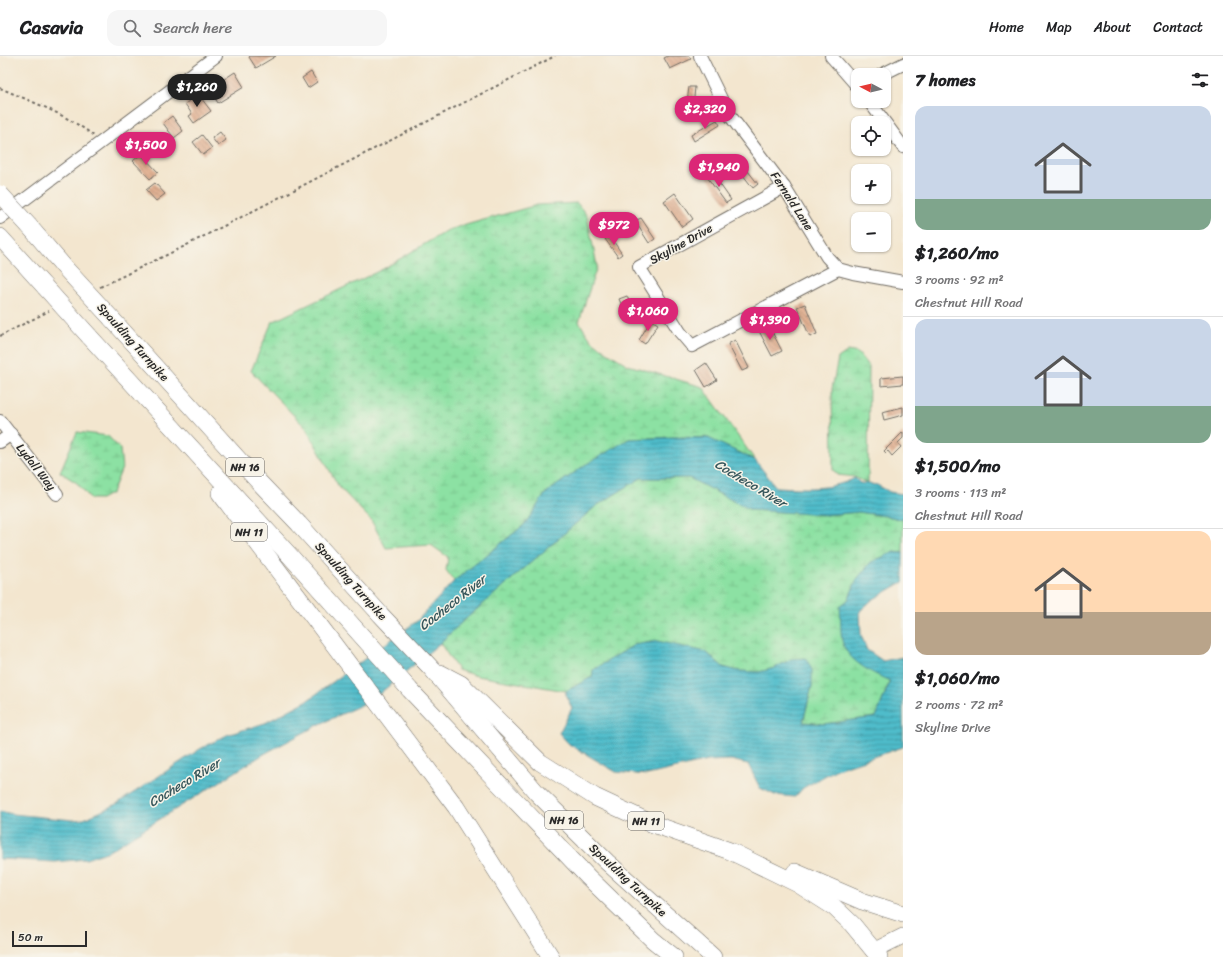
<!DOCTYPE html>
<html lang="en">
<head>
<meta charset="utf-8">
<style>
  :root { --surface:#fff; --page:#f6f6f6; --text:#202124; --muted:#757577; --line:#e0e0e0; --accent:#db2777 }
  body { margin:0; font-family:Sriracha,sans-serif; background:var(--page); color:var(--text); height:100vh; display:flex; flex-direction:column; font-size:15px; white-space:nowrap }
  * { box-sizing:border-box; margin:0 }
  p { font-size:13px; color:var(--muted) }
  .icon { flex:none; width:22px; height:22px; fill:none; stroke:currentColor; stroke-width:2; stroke-linecap:round; stroke-linejoin:round }
  .map { position:relative; flex:1; overflow:hidden }
  .drawer { display:flex; flex-direction:column; background:var(--surface); width:320px }
  .drawer>* { flex:none }
  .needle { width:26px; rotate:277deg }
  .tools { position:absolute; left:851px; top:12px; display:grid; gap:8px }
  .tools a { display:grid; place-items:center; width:40px; height:40px; border-radius:8px; background:var(--surface); box-shadow:0 1px 3px #0004; font-size:20px }
  .scale { position:absolute; left:12px; bottom:10px; width:75px; box-sizing:border-box; padding-left:4px; border:2px solid #2b2b2b; border-top:0; font-size:11px; line-height:14px; white-space:nowrap; color:#2b2b2b; -webkit-text-stroke:3px #f7f3e8; paint-order:stroke }
  .price { position:absolute; translate:-50% -34px; padding:0 9px; border-radius:14px; background:var(--accent); color:#fff; font-size:13px; line-height:26px; filter:drop-shadow(0 1px 2px #0008) }
  .price::after { content:''; position:absolute; left:50%; top:24px; width:12px; height:9px; margin-left:-6px; background:inherit; clip-path:polygon(0 0,100% 0,50% 100%) }
  .price.current { background:#222; color:#fff }
  ul { padding:0; list-style:none }
  li { display:grid; align-content:center; gap:8px; height:212px; padding:0 12px }
  li+li { border-top:1px solid var(--line) }
  li span { display:grid; place-items:center; height:124px; border-radius:12px; color:#555 }
  li>.icon { margin-inline-start:auto }
  span .icon { width:72px; height:72px; fill:#fffc; stroke-width:1 }
  li b { font-size:17px }
  h2 { display:flex; justify-content:space-between; align-items:center; height:48px; padding:0 12px; font-size:17px }
  header { display:flex; align-items:center; gap:24px; box-sizing:border-box; height:56px; padding:0 20px; background:var(--surface); border-bottom:1px solid var(--line) }
  header strong { font-size:19px }
  nav { display:flex; gap:22px; margin-inline-start:auto; font-size:14px }
  .search { width:280px; height:36px; background:var(--page); display:flex; align-items:center; gap:10px; box-sizing:border-box; padding:0 14px; border-radius:12px; color:var(--muted); font-size:15px }
  main { display:flex; flex:1; min-height:0 }
  .map>svg:first-child { display:block }
  .wetland { fill:url(#wetland-marsh); stroke:#5c8667 }
  .water { fill:url(#water-rules); stroke:#3e747a }
  .building { fill:url(#building-back-hatch) }
  .lines { fill:none; stroke-linecap:round; stroke-linejoin:round }
  .minor-casing { stroke:#716c64; stroke-width:14 }
  .major-casing { stroke:#716c64; stroke-width:16 }
  .highway-casing { stroke:#716c64; stroke-width:18 }
  .path { stroke:#716c64; stroke-width:2; stroke-dasharray:3 3; stroke-linecap:butt }
  .minor { stroke:#fff; stroke-width:12 }
  .major { stroke:#fff; stroke-width:15 }
  .highway { stroke:#fff; stroke-width:17 }
  .highway-bridge-casing { stroke:#716c64; stroke-width:18; stroke-linecap:butt }
  .highway-bridge { stroke:#fff; stroke-width:17 }
  .labels { text-anchor:middle; stroke-width:3; stroke-linejoin:round; paint-order:stroke }
  .shield { fill:#f7f3e8; stroke:#686764; stroke-width:1 }
  .shield-label { font-size:11px; font-weight:bold; fill:#2b2b2b }
  .street-label { font-size:12px; fill:#2b2b2b; stroke:#f7f3e8 }
  .water-label { font-size:13px; font-style:italic; fill:#36565b; stroke:#f7f3e8 }
</style>
</head>
<body>
<header>
<strong>Casavia</strong>
<div class="search"><svg class="icon" aria-label="search" viewBox="0 0 24 24"><circle cx="10" cy="10" r="6"/><path d="M15 15l6 6"/></svg>Search here</div>
<nav><a>Home</a><a>Map</a><a>About</a><a>Contact</a></nav>
</header>
<main>
<div class="map">
<svg width="903" height="901" viewBox="0 0 903 901">
  <defs>
    <pattern id="wetland-marsh" width="20" height="14" patternUnits="userSpaceOnUse"><rect width="20" height="14" fill="#8ce1a3"/><path d="M1 5h8M5 5V1M11 12h8M15 12V8" fill="none" stroke="#79c18c"/></pattern>
    <pattern id="water-rules" width="6" height="5" patternUnits="userSpaceOnUse"><rect width="6" height="5" fill="#50bcca"/><path d="M0 2.5h6" fill="none" stroke="#4399a4"/></pattern>
    <pattern id="building-back-hatch" width="6" height="6" patternUnits="userSpaceOnUse"><rect width="6" height="6" fill="#e0af90"/><path d="M-1 5l2 2M0 0l6 6M5-1l2 2" fill="none" stroke="#b68f76"/></pattern>
  </defs>
  <rect width="100%" height="100%" fill="#f7f3e8"/>
  <filter id="ink" filterUnits="userSpaceOnUse"><feTurbulence type="fractalNoise" baseFrequency=".025" numOctaves="2"/><feDisplacementMap in="SourceGraphic" scale="8" xChannelSelector="R" yChannelSelector="G"/><feConvolveMatrix kernelMatrix="1 2 1 2 8 2 1 2 1" color-interpolation-filters="sRGB"/></filter>
  <filter id="wash" filterUnits="userSpaceOnUse"><feTurbulence type="fractalNoise" baseFrequency=".012" numOctaves="4" result="noise"/><feDisplacementMap in="SourceGraphic" scale="16" xChannelSelector="R" yChannelSelector="G"/><feGaussianBlur stdDeviation="0.9" result="paint"/><feColorMatrix in="noise" values="0 0 0 0 0 0 0 0 0 0 0 0 0 0 0 0 0 1.4 0 .05"/><feComposite in="paint" operator="in"/></filter>
  <g filter="url(#wash)">
    <rect width="100%" height="100%" fill="#f3e6cf"/>
    <g class="wetland">
      <polygon points="577,147 587,160 597,210 579,266 591,284 607,296 628,309 703,331 755,404 708,382 675,381 629,383 546,437 524,469 454,525 446,514 448,501 431,489 386,492 371,464 339,431 306,372 251,315 272,266 383,213 448,174 537,149"/>
      <polygon points="848,295 858,297 869,311 868,428 855,421 838,419 833,414 832,333 838,302"/>
      <polygon points="77,376 108,380 120,393 122,412 112,437 101,443 91,443 77,427 60,416"/>
      <polygon points="641,422 689,422 751,454 825,459 859,456 892,461 903,464 903,497 894,496 857,523 848,544 840,551 882,621 890,624 876,661 824,668 803,666 812,630 791,603 775,612 759,616 738,615 723,611 706,596 657,585 634,589 594,614 592,621 566,635 477,620 458,614 440,587 461,567 596,450"/>
    </g>
    <g class="water">
      <path d="M675 381 708 382 755 404 776 431C803 432 830 435 855 422L860 427 877 429 890 436 903 438V464L892 461 859 456 825 459 751 454 689 422H641L596 450 461 567 440 587 372 644 318 669 264 698 109 795 86 803 55 806 0 803V755L12 758 73 764 84 763 115 749 200 693 227 679 265 667 308 644 417 565 454 525 524 469 546 437 585 409 629 383Z"/>
      <path d="M894 496 903 497V526L872 544 860 555 861 579 867 594 883 605 903 601V691L837 713 803 732 795 741 775 739 760 732 748 708 731 704 707 705 647 719 616 716 569 688 559 677 572 652 566 640V635L592 621 593 614 634 589 657 585 706 596 723 611 738 615 759 616 775 612 791 603 806 602 812 614V630L803 666 824 668 876 661 890 625C874 618 849 606 843 588 840 579 841 561 840 550L848 544 857 523 871 506Z"/>
    </g>
    <g id="blocks">
      <g class="building">
        <polygon points="250,0 276,0 256,12 249,1"/>
        <polygon points="668,0 689,0 691,3 670,13 664,2"/>
        <polygon points="235,16 244,31 218,47 209,33"/>
        <polygon points="311,16 317,26 308,32 302,22"/>
        <polygon points="689,31 695,31 692,62 685,61"/>
        <polygon points="198,38 211,55 194,67 189,60 192,58 185,48"/>
        <polygon points="172,60 183,75 174,82 163,67"/>
        <polygon points="717,64 720,69 694,85 691,79"/>
        <polygon points="220,76 226,84 218,90 212,82"/>
        <polygon points="202,79 212,92 203,99 193,86"/>
        <polygon points="141,98 158,116 150,123 133,105"/>
        <polygon points="741,106 758,128 753,132 736,110"/>
        <polygon points="712,117 731,144 726,147 707,121"/>
        <polygon points="155,127 165,138 156,145 146,134"/>
        <polygon points="675,137 693,163 682,171 664,145"/>
        <polygon points="641,162 655,183 649,187 635,165"/>
        <polygon points="610,180 622,198 618,201 605,183"/>
        <polygon points="627,240 636,263 629,266 619,243"/>
        <polygon points="805,248 817,278 810,281 797,251"/>
        <polygon points="651,264 658,268 645,288 639,284"/>
        <polygon points="769,270 782,295 772,300 759,275"/>
        <polygon points="735,284 749,312 742,315 728,288"/>
        <polygon points="706,307 717,324 706,331 696,314"/>
        <polygon points="903,320 903,328 881,330 881,322"/>
        <polygon points="903,351 903,359 884,364 882,356"/>
        <polygon points="903,376 903,382 898,387 901,391 892,400 888,395 886,397 884,395"/>
      </g>
    </g>
  </g>
  <g filter="url(#ink)">
    <use href="#blocks" fill-opacity="0" stroke="#716c64" stroke-width="1"/>
    <g class="lines">
      <defs>
        <g id="minor">
          <polyline points="700,0 728,57 784,131 827,201 838,213 853,217 903,226"/>
          <polyline points="831,0 858,31"/>
          <polyline points="881,19 903,8"/>
          <polyline points="869,45 903,91"/>
          <polyline points="784,131 639,211 680,276 692,290 838,213"/>
          <polyline points="0,162 216,0"/>
          <polyline points="0,365 57,438"/>
          <polyline points="0,386 11,378"/>
        </g>
        <polyline id="major" points="873,895 903,880"/>
        <g id="highway">
          <polyline points="29,170 66,213"/>
          <polyline points="0,181 45,231"/>
          <polyline points="111,262 258,425 299,468 381,559 431,612 537,737 607,806 713,901"/>
          <polyline points="89,280 292,502 410,634 588,821 653,884 674,901"/>
          <polyline points="220,437 456,751 551,901"/>
          <polyline points="440,617 461,628 540,706 559,718 595,741 612,749 653,768 730,795 798,828 834,851 852,868 879,901"/>
          <polyline points="795,816 862,845 903,858"/>
        </g>
      </defs>
      <use href="#minor" class="minor-casing"/>
      <use href="#major" class="major-casing"/>
      <use href="#highway" class="highway-casing"/>
      <g class="path">
        <path d="M0 32C32 46 66 58 94 80"/>
        <polyline points="100,231 177,194 555,0"/>
        <polyline points="0,280 49,255"/>
      </g>
      <use href="#minor" class="minor"/>
      <use href="#major" class="major"/>
      <use href="#highway" class="highway"/>
      <defs>
        <g id="highway-bridge">
          <polyline points="0,138 29,170"/>
          <polyline points="66,213 111,262"/>
          <polyline points="45,231 89,280"/>
        </g>
      </defs>
      <use href="#highway-bridge" class="highway-bridge-casing"/>
      <use href="#highway-bridge" class="highway-bridge"/>
    </g>
  </g>
  <g class="labels">
    <g class="shield">
      <rect x="226" y="402" width="38" height="18" rx="3"/>
      <rect x="231" y="467" width="36" height="18" rx="3"/>
      <rect x="545" y="755" width="38" height="18" rx="3"/>
      <rect x="628" y="756" width="36" height="18" rx="3"/>
    </g>
    <g class="shield-label">
      <text x="245" y="415">NH 16</text>
      <text x="249" y="480">NH 11</text>
      <text x="564" y="768">NH 16</text>
      <text x="646" y="769">NH 11</text>
    </g>
    <g class="street-label">
      <text transform="translate(792 145) rotate(57)" y="4">Fernald Lane</text>
      <text transform="translate(681 188) rotate(-29)" y="4">Skyline Drive</text>
      <text transform="translate(133 286) rotate(48)" y="4">Spaulding Turnpike</text>
      <text transform="translate(36 411) rotate(52)" y="4">Lydall Way</text>
      <text transform="translate(351 525) rotate(48)" y="4">Spaulding Turnpike</text>
      <text transform="translate(628 824) rotate(43)" y="4">Spaulding Turnpike</text>
    </g>
    <g class="water-label">
      <text transform="translate(751 427) rotate(31)" y="5">Cocheco River</text>
      <text transform="translate(452 546) rotate(-38)" y="5">Cocheco River</text>
      <text transform="translate(184 726) rotate(-31)" y="5">Cocheco River</text>
    </g>
  </g>
</svg>
<div class="tools">
<a><svg class="needle" viewBox="-14 -14 28 28"><path d="M0-13l5 13h-10z" fill="#e53935"/><path d="M0 13l5-13h-10z" fill="#757577"/></svg></a>
<a><svg class="icon" aria-label="locate" viewBox="0 0 24 24"><circle cx="12" cy="12" r="6"/><path d="M12 2v4M12 18v4M2 12h4M18 12h4"/></svg></a>
<a>+</a>
<a>−</a>
</div>
<div class="scale">50 m</div>
<b class="price current" style="left:197px;top:52px">$1,260</b>
<b class="price" style="left:705px;top:74px">$2,320</b>
<b class="price" style="left:146px;top:110px">$1,500</b>
<b class="price" style="left:719px;top:132px">$1,940</b>
<b class="price" style="left:614px;top:190px">$972</b>
<b class="price" style="left:648px;top:276px">$1,060</b>
<b class="price" style="left:770px;top:285px">$1,390</b>
</div>
<section class="drawer">
<h2>7 homes<svg class="icon" aria-label="filters" viewBox="0 0 24 24"><path d="M4 7h16M4 17h16"/><circle cx="9" cy="7" r="2"/><circle cx="15" cy="17" r="2"/></svg></h2>
<ul>
<li><span style="background:linear-gradient(#c9d6e8 75%,#7fa58c 0)"><svg class="icon" aria-label="home" viewBox="0 0 24 24"><path d="M3 11l9-7 9 7M6 9v11h12V9"/></svg></span><div><b>$1,260/mo</b><p>3 rooms · 92 m²</p><p>Chestnut Hill Road</p></div></li>
<li><span style="background:linear-gradient(#c9d6e8 70%,#7fa58c 0)"><svg class="icon" aria-label="home" viewBox="0 0 24 24"><path d="M3 11l9-7 9 7M6 9v11h12V9"/></svg></span><div><b>$1,500/mo</b><p>3 rooms · 113 m²</p><p>Chestnut Hill Road</p></div></li>
<li><span style="background:linear-gradient(#ffd9b3 65%,#b9a48a 0)"><svg class="icon" aria-label="home" viewBox="0 0 24 24"><path d="M3 11l9-7 9 7M6 9v11h12V9"/></svg></span><div><b>$1,060/mo</b><p>2 rooms · 72 m²</p><p>Skyline Drive</p></div></li>
</ul>
</section>
</main>
</body>
</html>
